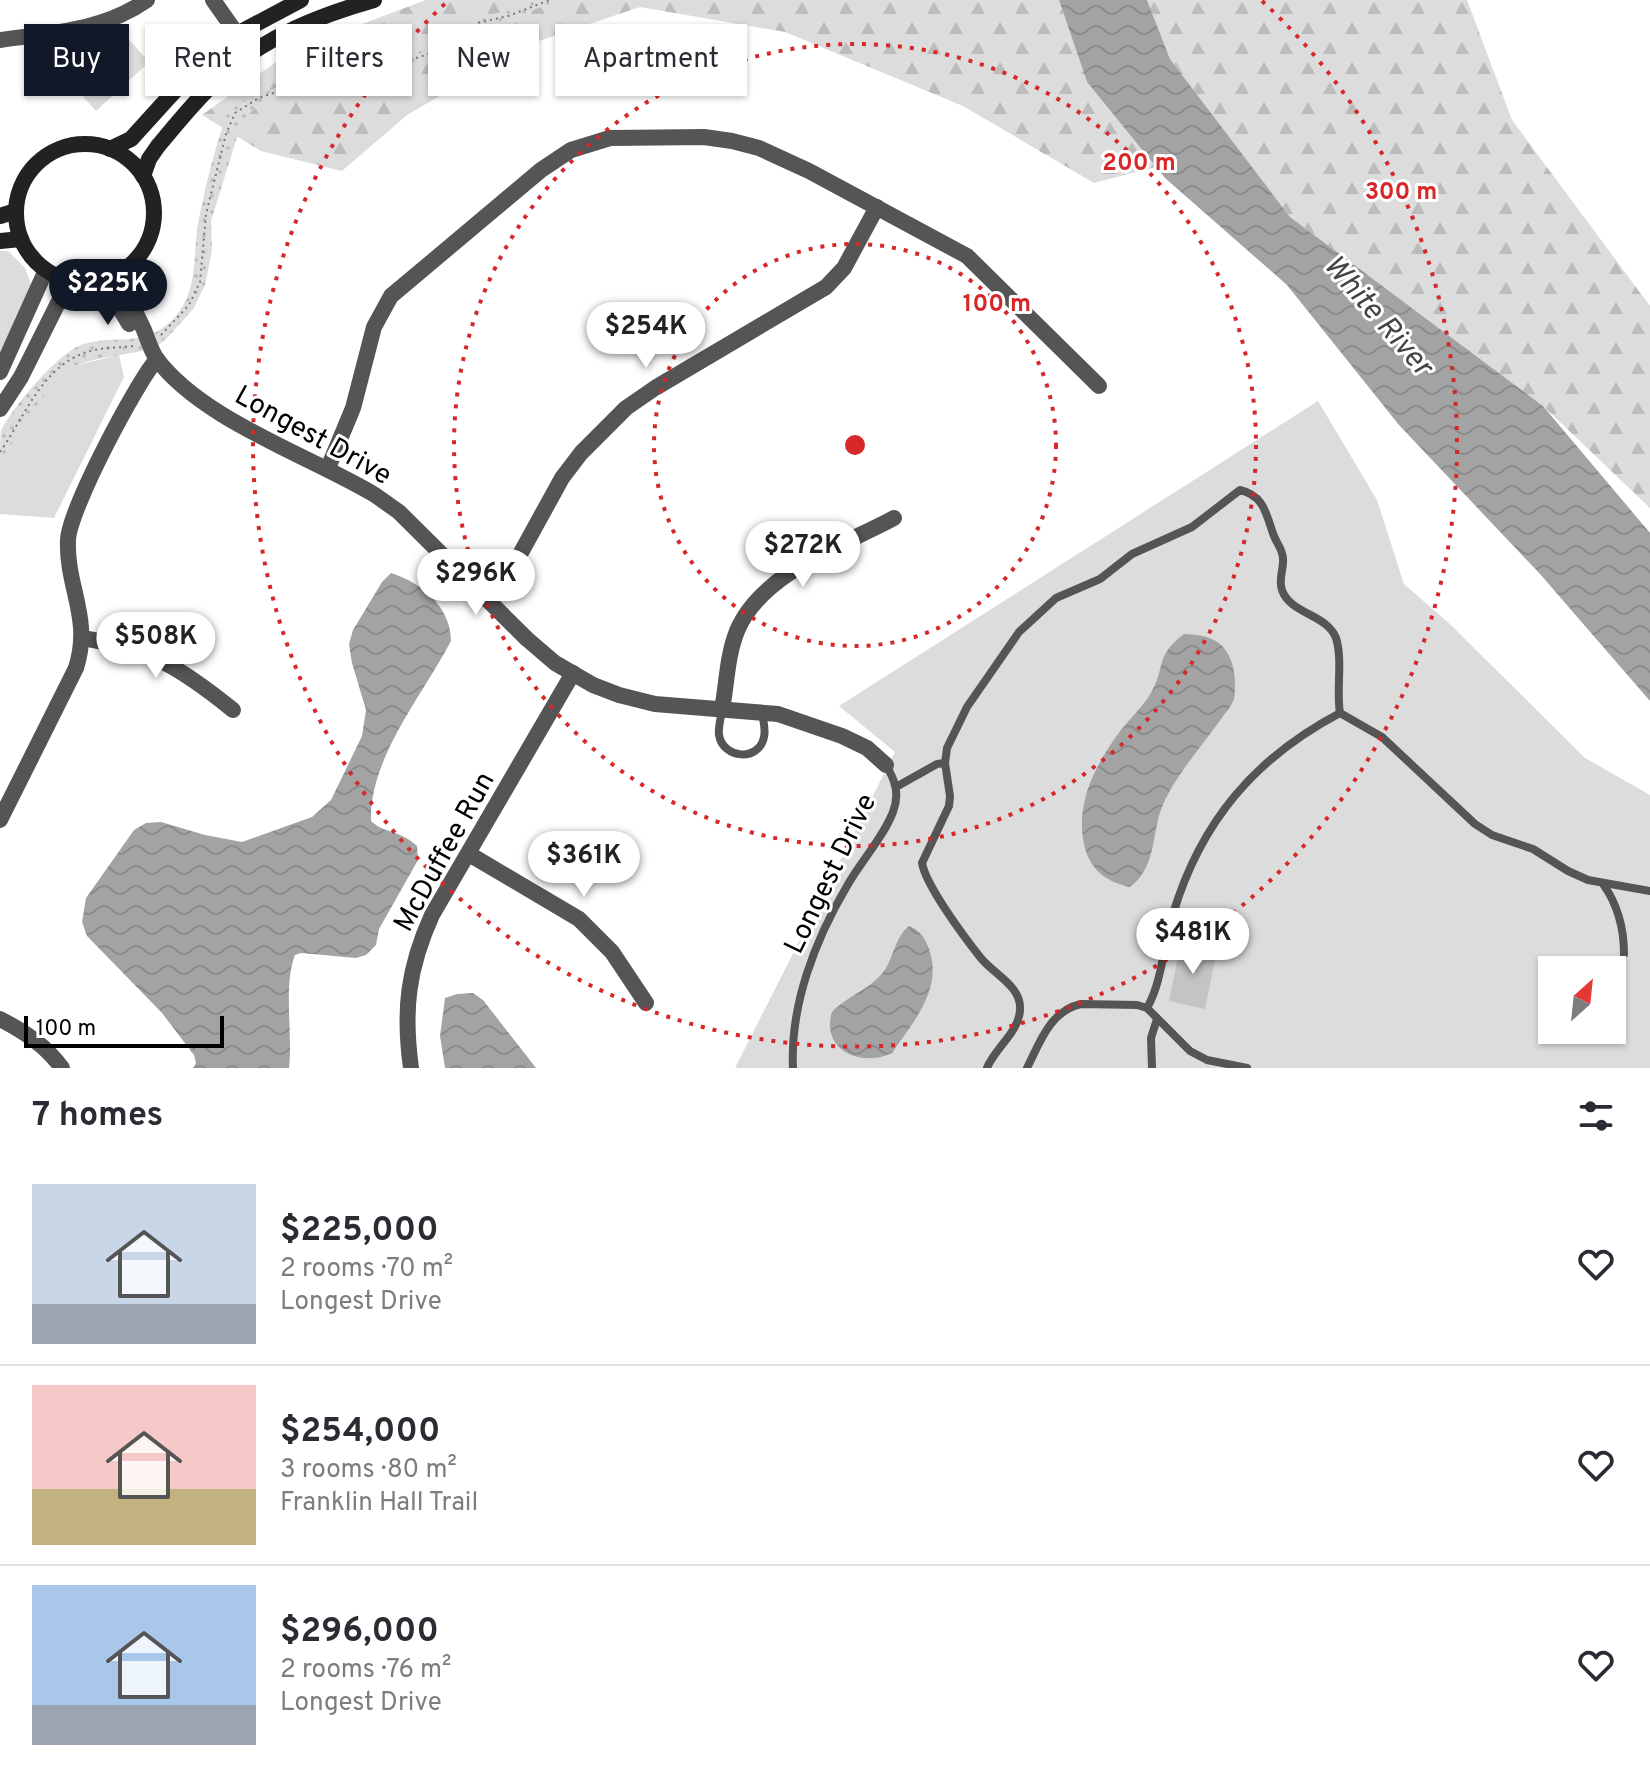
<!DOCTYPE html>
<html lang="en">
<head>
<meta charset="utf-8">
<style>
  :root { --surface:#fff; --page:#f2f2f3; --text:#2b2b33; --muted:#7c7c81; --line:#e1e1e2; --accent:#111827 }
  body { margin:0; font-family:Overpass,sans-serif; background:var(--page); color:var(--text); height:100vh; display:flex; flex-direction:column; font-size:30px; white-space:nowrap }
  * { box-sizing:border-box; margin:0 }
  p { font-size:26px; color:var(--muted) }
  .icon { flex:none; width:44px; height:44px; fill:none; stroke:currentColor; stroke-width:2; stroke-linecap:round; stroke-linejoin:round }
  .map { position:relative; height:1068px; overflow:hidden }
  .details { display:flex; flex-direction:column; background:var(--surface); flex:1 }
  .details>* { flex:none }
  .guide { position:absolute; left:24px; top:24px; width:800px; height:72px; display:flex; gap:16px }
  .needle { width:52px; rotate:27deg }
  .buttons { position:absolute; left:1538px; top:956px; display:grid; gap:16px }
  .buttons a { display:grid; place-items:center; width:88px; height:88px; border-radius:0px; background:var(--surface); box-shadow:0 2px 6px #0004; font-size:40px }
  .scale { position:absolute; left:24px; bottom:20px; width:200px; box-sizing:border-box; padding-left:8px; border:4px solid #000; border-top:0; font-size:22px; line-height:28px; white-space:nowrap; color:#000; -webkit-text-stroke:6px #fff; paint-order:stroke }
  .price { position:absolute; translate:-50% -68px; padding:0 18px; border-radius:28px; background:#fff; color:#222; font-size:26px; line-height:52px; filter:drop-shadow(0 2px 4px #0008) }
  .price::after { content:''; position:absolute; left:50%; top:48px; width:24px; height:18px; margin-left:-12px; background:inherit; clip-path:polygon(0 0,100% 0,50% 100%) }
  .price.active { background:var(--accent); color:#fff }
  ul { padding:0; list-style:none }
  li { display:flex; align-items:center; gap:24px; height:200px; padding:0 32px }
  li+li { border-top:2px solid var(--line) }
  li span { display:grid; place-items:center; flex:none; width:224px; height:160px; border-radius:0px; color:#555 }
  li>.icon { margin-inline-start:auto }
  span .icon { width:96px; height:96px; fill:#fffc; stroke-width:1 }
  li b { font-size:34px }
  h2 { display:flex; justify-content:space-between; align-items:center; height:96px; padding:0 32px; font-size:34px }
  .tag { padding:0 28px; border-radius:0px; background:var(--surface); box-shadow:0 2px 6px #0004; font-size:28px; line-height:72px }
  .tag.active { background:var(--accent); color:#fff }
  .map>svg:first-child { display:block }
  .grass { fill:#dcdcdc; fill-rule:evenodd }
  .forest { fill:url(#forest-firs) }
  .park { fill:url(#park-dots) }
  .water { fill:url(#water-waves) }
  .building { fill:#c4c4c4 }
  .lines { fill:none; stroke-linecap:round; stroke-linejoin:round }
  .path { stroke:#777; stroke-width:2; stroke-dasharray:2 4; stroke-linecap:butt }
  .service { stroke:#555; stroke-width:8 }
  .minor { stroke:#555; stroke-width:16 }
  .tertiary { stroke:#555; stroke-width:16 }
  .secondary { stroke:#222; stroke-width:16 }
  .ring { fill:none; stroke:#d62828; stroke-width:4; stroke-dasharray:4 8 }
  .labels { text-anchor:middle; stroke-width:6; stroke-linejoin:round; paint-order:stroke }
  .street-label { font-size:28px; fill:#000; stroke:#fff }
  .water-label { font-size:30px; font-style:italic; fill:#444; stroke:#fff }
  .centre { fill:#d62828; stroke:#fff; stroke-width:4 }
  .ring-label { font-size:24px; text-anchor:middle; font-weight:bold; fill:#d62828; stroke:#fff; stroke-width:6; stroke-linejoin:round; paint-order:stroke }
</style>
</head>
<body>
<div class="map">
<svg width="1650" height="1068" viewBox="0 0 1650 1068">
  <defs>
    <pattern id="forest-firs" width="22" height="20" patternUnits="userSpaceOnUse" patternTransform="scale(2)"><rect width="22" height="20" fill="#dcdcdc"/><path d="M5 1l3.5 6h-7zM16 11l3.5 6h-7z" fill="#bbb"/></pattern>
    <pattern id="park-dots" width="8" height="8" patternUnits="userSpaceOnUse" patternTransform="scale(2)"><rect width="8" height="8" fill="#dcdcdc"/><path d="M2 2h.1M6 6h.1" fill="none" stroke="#bbb" stroke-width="1.8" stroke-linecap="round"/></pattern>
    <pattern id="water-waves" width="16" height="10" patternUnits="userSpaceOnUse" patternTransform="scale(2)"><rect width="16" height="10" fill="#a3a3a3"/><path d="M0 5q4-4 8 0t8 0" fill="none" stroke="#8b8b8b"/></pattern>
  </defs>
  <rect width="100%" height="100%" fill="#fff"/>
  <g class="grass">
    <polygon points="125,35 149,62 96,111 72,84"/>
    <polygon points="0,251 8,251 25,268 32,286 0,352"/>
    <polygon points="119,355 124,377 54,518 0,514 0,462 36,403 53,381 73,366"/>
    <path d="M1318 401 1377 500 1404 584 1451 625 1585 758 1650 795V1068H735L895 752 839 706ZM1552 970H1612V1030H1552Z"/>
  </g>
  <g class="forest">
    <polygon points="426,0 1059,0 1087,82 1156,167 1094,183 963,106 785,32 640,7 527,45 407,115 342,171 261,151 202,115 293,50"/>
    <polygon points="1147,0 1467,0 1512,120 1650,306 1650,508 1543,406 1290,217 1170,59"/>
  </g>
  <path class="park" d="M535 0H560L509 19 478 26 433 56 330 91H290L262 101 242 121 211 221 212 250 205 285 194 308 168 337 154 349 97 359 73 366 53 381 0 462C0 453 0 439 1 431 12 408 59 351 84 344 118 334 146 349 175 317 200 288 192 252 199 218 207 180 216 142 230 106L290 82H330L429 48 475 17 508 11Z"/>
  <g class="water">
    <polygon points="1059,0 1147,0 1170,59 1290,217 1543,406 1650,533 1650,701 1540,574 1399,425 1287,285 1165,178 1087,82"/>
    <path d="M391 573C422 583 451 607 451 641 423 695 369 758 371 821 383 833 400 830 417 846L418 860 379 929 376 945 366 955 356 958 301 953 295 955C283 986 293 1034 289 1068H193L196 1063 194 1055 162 1013 87 936 82 922 86 898 134 830 146 823 161 822 205 835 242 842 312 817 331 800 362 736 366 710 352 663 349 644 353 630 382 582Z"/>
    <path d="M1184 634C1207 635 1224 639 1232 663 1235 674 1236 687 1234 699 1232 706 1225 713 1221 719 1203 745 1179 771 1165 800 1150 830 1159 865 1130 887 1106 882 1089 869 1084 844 1075 803 1096 763 1121 730 1131 717 1144 706 1152 691 1166 665 1155 656 1184 634Z"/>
    <path d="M909 926C920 930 925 938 929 949 943 989 914 1021 892 1053 862 1068 820 1050 832 1012 847 996 871 989 884 971 894 957 895 937 909 926Z"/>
    <polygon points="473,993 483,1000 536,1068 445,1068 440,1036 445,998 457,994"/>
  </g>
  <polygon class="building" points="1181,943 1217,950 1205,1009 1169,1001"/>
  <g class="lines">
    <g class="path">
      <polyline points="161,335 189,305 200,282 206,214 226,134 235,113 259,98 290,87 329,87 431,53 477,23 508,16 550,0"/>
      <path d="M0 452C26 415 42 365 90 351 104 347 119 348 133 346"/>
    </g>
    <g class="service">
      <path d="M722 710C721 718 718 727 719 735 723 759 759 762 764 737 766 729 763 720 762 712"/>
      <polyline points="896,787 937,764 945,763"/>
      <path d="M1603 884C1618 905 1624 928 1624 954"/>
      <path d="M1147 1008C1163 980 1163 944 1173 914 1201 821 1255 758 1340 713"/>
      <path d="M793 1068C790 1005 815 940 847 886 861 861 883 838 893 812 900 794 895 780 886 765"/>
      <path d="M987 1068C995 1048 1019 1032 1020 1010 1022 986 993 974 980 957 965 938 926 886 922 863L949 806 950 796 945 763 947 748 967 707 1019 632 1056 598 1100 579 1132 554 1192 527 1240 490C1265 496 1266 515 1274 536 1277 544 1283 550 1283 559 1284 569 1278 579 1282 590 1290 614 1327 614 1336 638 1343 661 1336 689 1340 713L1382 737 1475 824 1492 835 1533 849 1568 871 1588 880 1650 891"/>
      <path d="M1027 1068C1040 1042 1050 1011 1081 1004L1137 1005 1147 1008 1190 1051 1207 1060 1247 1068"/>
      <polyline points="1152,1068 1151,1038 1157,1019"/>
    </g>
    <g class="minor">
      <polyline points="213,0 251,54"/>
      <path d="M0 40C51 33 103 31 147 0"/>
      <path d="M136 261C122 293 130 300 144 330 148 340 150 348 156 358 202 420 308 455 375 495L399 512 527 639 555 663 593 685 619 695 655 704 778 714 842 736 867 748 886 765"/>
      <polyline points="85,282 110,292 129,324"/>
      <polyline points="328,468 353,408 374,327 391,296 541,170 571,150 610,138 704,137 732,141 759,148 809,171 967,256 1099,386"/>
      <polyline points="481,594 518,558 562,478 581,453 626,408 655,388 826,287 844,268 877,207"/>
      <path d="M82 638C151 649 181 668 233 710"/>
      <path d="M722 709C727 683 727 656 737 631 761 573 842 546 894 518"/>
      <path d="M0 820 76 668C92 618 66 587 68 540 69 510 136 383 157 359"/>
      <polyline points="469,854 579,919 612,952 646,1003"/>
      <path d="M0 1019C25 1032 46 1046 62 1068"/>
      <path d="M411 1068C403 1010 408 968 432 915L573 673"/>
    </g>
    <g class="tertiary">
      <polyline points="0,372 46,270"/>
      <polyline points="0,409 21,377 69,281"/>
    </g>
    <g class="secondary">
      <circle cx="85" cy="213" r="69"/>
      <polyline points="110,149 131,139 190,74 237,34 301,0"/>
      <path d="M143 176 149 159 158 146C179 121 200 95 225 73 267 36 321 15 374 0"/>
      <polyline points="0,216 16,211"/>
      <polyline points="0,241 21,239"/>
    </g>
  </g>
  <g class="ring">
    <circle cx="855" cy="445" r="201"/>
    <circle cx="855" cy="445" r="401"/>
    <path d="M1262 1A602 602 0 1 1 448 1"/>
  </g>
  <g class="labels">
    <g class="street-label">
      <text transform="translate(314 434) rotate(29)" y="10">Longest Drive</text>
      <text transform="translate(443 851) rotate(-61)" y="10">McDuffee Run</text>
      <text transform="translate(829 873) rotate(-64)" y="10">Longest Drive</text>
    </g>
    <g class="water-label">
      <text transform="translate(1379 315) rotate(49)" y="10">White River</text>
    </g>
  </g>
  <circle cx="855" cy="445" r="12" class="centre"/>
  <g class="ring-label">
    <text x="1139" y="170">200 m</text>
    <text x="1401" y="199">300 m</text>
    <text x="997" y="311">100 m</text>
  </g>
</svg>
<div class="buttons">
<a><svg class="needle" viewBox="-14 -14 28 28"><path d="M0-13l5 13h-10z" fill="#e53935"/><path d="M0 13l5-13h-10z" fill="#7c7c81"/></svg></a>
</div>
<div class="scale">100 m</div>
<b class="price active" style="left:108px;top:327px">$225K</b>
<b class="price" style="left:646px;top:370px">$254K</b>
<b class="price" style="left:803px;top:589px">$272K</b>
<b class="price" style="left:476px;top:617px">$296K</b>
<b class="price" style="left:156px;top:680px">$508K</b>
<b class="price" style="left:584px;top:899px">$361K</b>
<b class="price" style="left:1193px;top:976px">$481K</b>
<div class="guide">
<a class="tag active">Buy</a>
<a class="tag">Rent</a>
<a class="tag">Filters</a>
<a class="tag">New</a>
<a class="tag">Apartment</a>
</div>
</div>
<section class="details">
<h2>7 homes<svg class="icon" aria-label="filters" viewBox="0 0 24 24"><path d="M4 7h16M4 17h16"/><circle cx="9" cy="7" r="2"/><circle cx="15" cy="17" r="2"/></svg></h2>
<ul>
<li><span style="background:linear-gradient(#c9d6e8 75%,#9aa5b1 0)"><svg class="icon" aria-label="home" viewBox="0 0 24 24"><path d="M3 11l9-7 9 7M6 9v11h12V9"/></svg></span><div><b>$225,000</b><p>2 rooms · 70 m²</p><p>Longest Drive</p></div><svg class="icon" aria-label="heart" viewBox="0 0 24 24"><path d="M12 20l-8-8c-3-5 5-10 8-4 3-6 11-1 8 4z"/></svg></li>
<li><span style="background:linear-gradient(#f6c9c9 65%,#c2b280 0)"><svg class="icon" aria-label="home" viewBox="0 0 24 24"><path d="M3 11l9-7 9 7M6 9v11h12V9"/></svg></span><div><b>$254,000</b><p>3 rooms · 80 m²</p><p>Franklin Hall Trail</p></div><svg class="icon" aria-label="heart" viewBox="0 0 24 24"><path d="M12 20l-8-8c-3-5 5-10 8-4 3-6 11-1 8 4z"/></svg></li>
<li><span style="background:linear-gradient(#a9c7e8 75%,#9aa5b1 0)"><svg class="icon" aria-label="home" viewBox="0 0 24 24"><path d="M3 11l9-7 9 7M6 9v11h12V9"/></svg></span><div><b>$296,000</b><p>2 rooms · 76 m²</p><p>Longest Drive</p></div><svg class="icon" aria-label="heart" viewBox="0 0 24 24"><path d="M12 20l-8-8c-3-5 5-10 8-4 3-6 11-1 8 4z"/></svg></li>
</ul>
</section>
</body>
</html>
